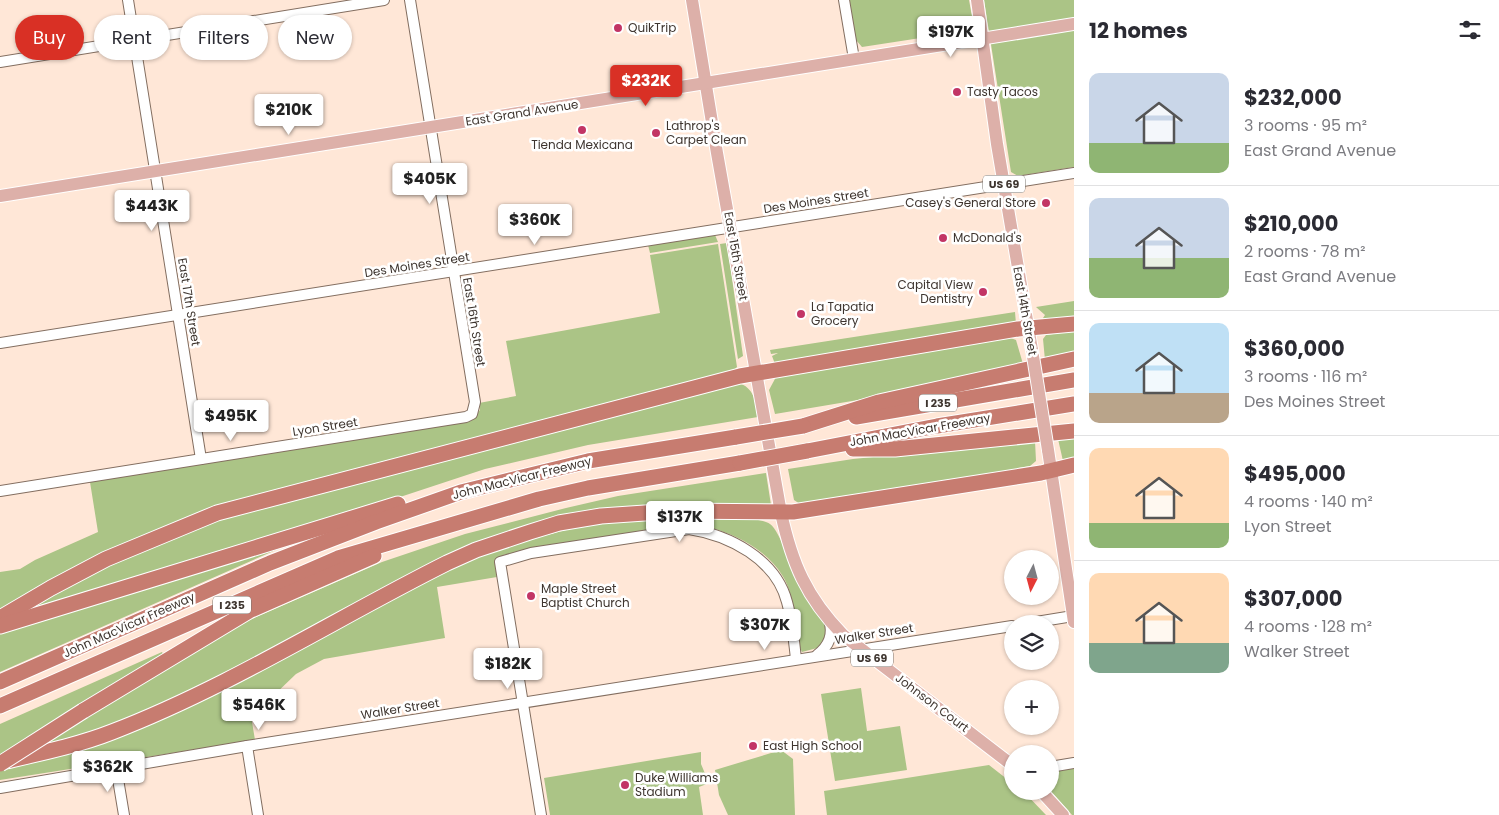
<!DOCTYPE html>
<html lang="en">
<head>
<meta charset="utf-8">
<style>
  :root { --surface:#fff; --page:#f7f7f7; --text:#2b2b33; --muted:#7c7c81; --line:#e1e1e2; --accent:#d93025 }
  body { margin:0; font-family:Poppins,sans-serif; background:var(--page); color:var(--text); height:100vh; display:flex; flex-direction:column; font-size:19px; white-space:nowrap }
  * { box-sizing:border-box; margin:0 }
  p { font-size:16px; color:var(--muted) }
  .icon { flex:none; width:28px; height:28px; fill:none; stroke:currentColor; stroke-width:2; stroke-linecap:round; stroke-linejoin:round }
  .map { position:relative; flex:1; overflow:hidden }
  .sheet { display:flex; flex-direction:column; background:var(--surface); width:425px }
  .sheet>* { flex:none }
  .banner { position:absolute; left:15px; top:15px; width:475px; height:45px; display:flex; gap:10px }
  .needle { width:32px; rotate:186deg }
  .controls { position:absolute; left:1004px; top:550px; display:grid; gap:10px }
  .controls a { display:grid; place-items:center; width:55px; height:55px; border-radius:50%; background:var(--surface); box-shadow:0 1px 4px #0004; font-size:25px }
  .price { position:absolute; translate:-50% -42px; padding:0 11px; border-radius:5px; background:#fff; color:#222; font-size:16px; line-height:32px; filter:drop-shadow(0 1px 2px #0008) }
  .price::after { content:''; position:absolute; left:50%; top:30px; width:15px; height:11px; margin-left:-8px; background:inherit; clip-path:polygon(0 0,100% 0,50% 100%) }
  .price.current { background:var(--accent); color:#fff }
  ul { padding:0; list-style:none }
  li { display:flex; align-items:center; gap:15px; height:125px; padding:0 15px }
  li+li { border-top:1px solid var(--line) }
  li span { display:grid; place-items:center; flex:none; width:140px; height:100px; border-radius:10px; color:#555 }
  li>.icon { margin-inline-start:auto }
  span .icon { width:60px; height:60px; fill:#fffc; stroke-width:1 }
  li b { font-size:21px }
  h2 { display:flex; justify-content:space-between; align-items:center; height:60px; padding:0 15px; font-size:21px }
  .pill { padding:0 18px; border-radius:22px; background:var(--surface); box-shadow:0 1px 4px #0004; font-size:18px; line-height:45px }
  .pill.current { background:var(--accent); color:#fff }
  main { display:flex; flex:1; min-height:0 }
  .map>svg:first-child { display:block }
  .green { fill:#abc486 }
  .lines { fill:none; stroke-linecap:round; stroke-linejoin:round }
  .minor-casing { stroke:#836e60; stroke-width:12 }
  .major-casing { stroke:#fff; stroke-width:14 }
  .highway-casing { stroke:#fff; stroke-width:17 }
  .minor { stroke:#fff; stroke-width:10 }
  .major { stroke:#ddb0a9; stroke-width:12 }
  .highway { stroke:#c77c70; stroke-width:15 }
  .major-bridge-casing { stroke:#fff; stroke-width:14; stroke-linecap:butt }
  .highway-bridge-casing { stroke:#fff; stroke-width:17; stroke-linecap:butt }
  .major-bridge { stroke:#ddb0a9; stroke-width:12 }
  .highway-bridge { stroke:#c77c70; stroke-width:15 }
  .poi-dot { fill:#c23565; stroke:#fff; stroke-width:2 }
  .labels { text-anchor:middle; stroke-width:5; stroke-linejoin:round; paint-order:stroke }
  .shield { fill:#fff; stroke:#78726d; stroke-width:1 }
  .shield-label { font-size:11px; font-weight:bold; fill:#3e352f }
  .poi-label { font-size:12px; fill:#3e352f; stroke:#fff; text-anchor:start }
  .street-label { font-size:12px; fill:#3e352f; stroke:#fff }
</style>
</head>
<body>
<main>
<div class="map">
<svg width="1074" height="815" viewBox="0 0 1074 815">
  <rect width="100%" height="100%" fill="#ffe7d7"/>
  <g class="green">
    <polygon points="849,0 969,0 973,22 970,29 966,31 862,47 856,40"/>
    <polygon points="984,0 1074,0 1074,167 1018,176 1011,172"/>
    <polygon points="715,235 718,242 650,253 648,245"/>
    <polygon points="727,243 743,356 738,359 720,244"/>
    <polygon points="718,244 737,367 732,372 239,503 0,612 0,572 20,569 35,560 98,532 90,482 471,421 480,410 479,403 516,396 506,341 660,313 650,255"/>
    <polygon points="1074,301 1074,319 1045,320 1043,318 1045,315 1036,307"/>
    <polygon points="1015,312 1016,324 775,364 772,356 778,353 771,354 770,350"/>
    <polygon points="1074,331 1074,354 1045,360 1043,339 1046,335"/>
    <polygon points="1008,337 1016,340 1023,364 858,400 775,414 769,390 776,377"/>
    <path d="M738 383C754 387 756 402 758 417L588 445 485 469 306 528 11 618 108 565 219 520Z"/>
    <polygon points="1074,437 1074,461 1063,461 1058,439"/>
    <polygon points="1035,441 1036,461 1030,466 1018,468 1018,471 800,504 794,500 788,469 853,459"/>
    <polygon points="766,473 771,505 547,523 209,686 118,725 29,751 220,633 382,562 465,534 566,508 618,496"/>
    <path d="M667 518C687 518 756 514 770 524 781 532 791 569 798 583 807 601 823 614 828 635L821 647 802 652C791 632 798 599 782 575 765 547 724 527 692 525 675 524 656 530 639 533 594 540 548 547 503 555 494 561 495 567 497 577L437 587 445 638 324 659 296 674 271 698 250 710 255 740 0 780V770L141 728 194 705 392 597 474 558 539 537 570 529 604 522Z"/>
    <polygon points="278,548 278,549 0,672 0,632 98,604"/>
    <polygon points="162,652 163,654 0,757 0,724"/>
    <polygon points="861,688 867,731 900,726 907,770 835,781 821,694"/>
    <polygon points="781,750 793,759 795,815 728,815 719,795 715,770"/>
    <polygon points="701,752 701,764 709,783 699,787 703,815 550,815 544,778"/>
    <polygon points="989,765 1012,783 1012,791 1023,791 1046,815 827,815 824,791"/>
    <polygon points="1074,768 1074,815 1072,815 1050,790 1050,772"/>
  </g>
  <g class="lines">
    <defs>
      <g id="minor">
        <polyline points="128,0 201,459"/>
        <polyline points="844,0 854,59"/>
        <polyline points="0,62 384,0"/>
        <polyline points="0,343 1074,173"/>
        <polyline points="0,491 466,417 472,414 475,402 410,0"/>
        <polyline points="1024,624 1073,616"/>
        <path d="M817 655C829 646 834 635 829 620"/>
        <polyline points="247,746 258,815"/>
        <polyline points="116,767 124,815"/>
        <polyline points="1050,767 1074,763"/>
        <polyline points="0,788 247,746 1012,626"/>
        <path d="M541 815 500 562 531 553 689 529C729 535 776 559 787 602 792 620 794 640 796 659"/>
      </g>
      <g id="major">
        <path d="M692 0 717 153 781 513C792 563 806 597 843 635L1012 765"/>
        <polyline points="977,0 997,144 1032,350"/>
        <polyline points="0,196 1074,24"/>
        <polyline points="1048,450 1074,622"/>
        <polyline points="1041,791 1063,815"/>
      </g>
      <g id="highway">
        <polyline points="856,417 1074,380"/>
        <polyline points="803,426 879,402 1074,359"/>
        <polyline points="853,449 895,449 1074,431"/>
        <polyline points="807,451 937,426 1074,404"/>
        <polyline points="0,618 51,588 106,559 217,513 740,376 1018,329 1074,324"/>
        <polyline points="0,626 398,504"/>
        <polyline points="0,682 270,563 376,522 461,492 588,461 736,437"/>
        <polyline points="0,706 338,558 539,499 588,488 740,463"/>
        <polyline points="83,711 249,611 374,556"/>
        <path d="M6 761C41 753 79 745 112 732 229 687 335 619 447 563L476 550 530 532 559 523 601 516 674 511 793 512 1041 473 1074 465"/>
      </g>
    </defs>
    <use href="#minor" class="minor-casing"/>
    <use href="#major" class="major-casing"/>
    <use href="#highway" class="highway-casing"/>
    <use href="#minor" class="minor"/>
    <use href="#major" class="major"/>
    <use href="#highway" class="highway"/>
    <defs>
      <polyline id="major-bridge" points="1032,350 1048,450"/>
      <g id="highway-bridge">
        <polyline points="736,437 803,426"/>
        <polyline points="740,463 807,451"/>
        <polyline points="0,764 83,711"/>
      </g>
    </defs>
    <use href="#major-bridge" class="major-bridge-casing"/>
    <use href="#highway-bridge" class="highway-bridge-casing"/>
    <use href="#major-bridge" class="major-bridge"/>
    <use href="#highway-bridge" class="highway-bridge"/>
  </g>
  <g class="poi-dot">
    <circle cx="618" cy="28" r="5"/>
    <circle cx="957" cy="92" r="5"/>
    <circle cx="582" cy="130" r="5"/>
    <circle cx="656" cy="133" r="5"/>
    <circle cx="1046" cy="203" r="5"/>
    <circle cx="943" cy="238" r="5"/>
    <circle cx="983" cy="292" r="5"/>
    <circle cx="801" cy="314" r="5"/>
    <circle cx="531" cy="596" r="5"/>
    <circle cx="753" cy="746" r="5"/>
    <circle cx="625" cy="785" r="5"/>
  </g>
  <g class="labels">
    <g class="shield">
      <rect x="983" y="175.5" width="42" height="17" rx="4"/>
      <rect x="919" y="394.5" width="38" height="17" rx="4"/>
      <rect x="213" y="596.5" width="38" height="17" rx="4"/>
      <rect x="851" y="649.5" width="42" height="17" rx="4"/>
    </g>
    <g class="shield-label">
      <text x="1004" y="188">US 69</text>
      <text x="938" y="407">I 235</text>
      <text x="232" y="609">I 235</text>
      <text x="872" y="662">US 69</text>
    </g>
    <g class="poi-label">
      <text x="628" y="32">QuikTrip</text>
      <text x="967" y="96">Tasty Tacos</text>
      <text x="666" y="130">Lathrop's<tspan x="666" dy="14">Carpet Clean</tspan></text>
      <text x="582" y="149" text-anchor="middle">Tienda Mexicana</text>
      <text x="1036" y="207" text-anchor="end">Casey's General Store</text>
      <text x="953" y="242">McDonald's</text>
      <text x="973" y="289" text-anchor="end">Capital View<tspan x="973" dy="14">Dentistry</tspan></text>
      <text x="811" y="311">La Tapatia<tspan x="811" dy="14">Grocery</tspan></text>
      <text x="541" y="593">Maple Street<tspan x="541" dy="14">Baptist Church</tspan></text>
      <text x="763" y="750">East High School</text>
      <text x="635" y="782">Duke Williams<tspan x="635" dy="14">Stadium</tspan></text>
    </g>
    <g class="street-label">
      <text transform="translate(522 113) rotate(-9)" y="4">East Grand Avenue</text>
      <text transform="translate(816 201) rotate(-9)" y="4">Des Moines Street</text>
      <text transform="translate(736 256) rotate(80)" y="4">East 15th Street</text>
      <text transform="translate(417 265) rotate(-9)" y="4">Des Moines Street</text>
      <text transform="translate(189 302) rotate(81)" y="4">East 17th Street</text>
      <text transform="translate(1025 311) rotate(80)" y="4">East 14th Street</text>
      <text transform="translate(474 322) rotate(81)" y="4">East 16th Street</text>
      <text transform="translate(325 427) rotate(-9)" y="4">Lyon Street</text>
      <text transform="translate(920 430) rotate(-10)" y="4">John MacVicar Freeway</text>
      <text transform="translate(522 478) rotate(-14)" y="4">John MacVicar Freeway</text>
      <text transform="translate(129 625) rotate(-24)" y="4">John MacVicar Freeway</text>
      <text transform="translate(874 634) rotate(-9)" y="4">Walker Street</text>
      <text transform="translate(932 703) rotate(37)" y="4">Johnson Court</text>
      <text transform="translate(400 709) rotate(-9)" y="4">Walker Street</text>
    </g>
  </g>
</svg>
<div class="controls">
<a><svg class="needle" viewBox="-14 -14 28 28"><path d="M0-13l5 13h-10z" fill="#e53935"/><path d="M0 13l5-13h-10z" fill="#7c7c81"/></svg></a>
<a><svg class="icon" aria-label="layers" viewBox="0 0 24 24"><path d="M12 4l9 5-9 5-9-5zM3 14l9 5 9-5"/></svg></a>
<a>+</a>
<a>−</a>
</div>
<b class="price" style="left:951px;top:58px">$197K</b>
<b class="price current" style="left:646px;top:107px">$232K</b>
<b class="price" style="left:289px;top:136px">$210K</b>
<b class="price" style="left:430px;top:205px">$405K</b>
<b class="price" style="left:152px;top:232px">$443K</b>
<b class="price" style="left:535px;top:246px">$360K</b>
<b class="price" style="left:231px;top:442px">$495K</b>
<b class="price" style="left:680px;top:543px">$137K</b>
<b class="price" style="left:765px;top:651px">$307K</b>
<b class="price" style="left:508px;top:690px">$182K</b>
<b class="price" style="left:259px;top:731px">$546K</b>
<b class="price" style="left:108px;top:793px">$362K</b>
<div class="banner">
<a class="pill current">Buy</a>
<a class="pill">Rent</a>
<a class="pill">Filters</a>
<a class="pill">New</a>
</div>
</div>
<section class="sheet">
<h2>12 homes<svg class="icon" aria-label="filters" viewBox="0 0 24 24"><path d="M4 7h16M4 17h16"/><circle cx="9" cy="7" r="2"/><circle cx="15" cy="17" r="2"/></svg></h2>
<ul>
<li><span style="background:linear-gradient(#c9d6e8 70%,#8fb573 0)"><svg class="icon" aria-label="home" viewBox="0 0 24 24"><path d="M3 11l9-7 9 7M6 9v11h12V9"/></svg></span><div><b>$232,000</b><p>3 rooms · 95 m²</p><p>East Grand Avenue</p></div></li>
<li><span style="background:linear-gradient(#c9d6e8 60%,#8fb573 0)"><svg class="icon" aria-label="home" viewBox="0 0 24 24"><path d="M3 11l9-7 9 7M6 9v11h12V9"/></svg></span><div><b>$210,000</b><p>2 rooms · 78 m²</p><p>East Grand Avenue</p></div></li>
<li><span style="background:linear-gradient(#bfe0f5 70%,#b9a48a 0)"><svg class="icon" aria-label="home" viewBox="0 0 24 24"><path d="M3 11l9-7 9 7M6 9v11h12V9"/></svg></span><div><b>$360,000</b><p>3 rooms · 116 m²</p><p>Des Moines Street</p></div></li>
<li><span style="background:linear-gradient(#ffd9b3 75%,#8fb573 0)"><svg class="icon" aria-label="home" viewBox="0 0 24 24"><path d="M3 11l9-7 9 7M6 9v11h12V9"/></svg></span><div><b>$495,000</b><p>4 rooms · 140 m²</p><p>Lyon Street</p></div></li>
<li><span style="background:linear-gradient(#ffd9b3 70%,#7fa58c 0)"><svg class="icon" aria-label="home" viewBox="0 0 24 24"><path d="M3 11l9-7 9 7M6 9v11h12V9"/></svg></span><div><b>$307,000</b><p>4 rooms · 128 m²</p><p>Walker Street</p></div></li>
</ul>
</section>
</main>
</body>
</html>
